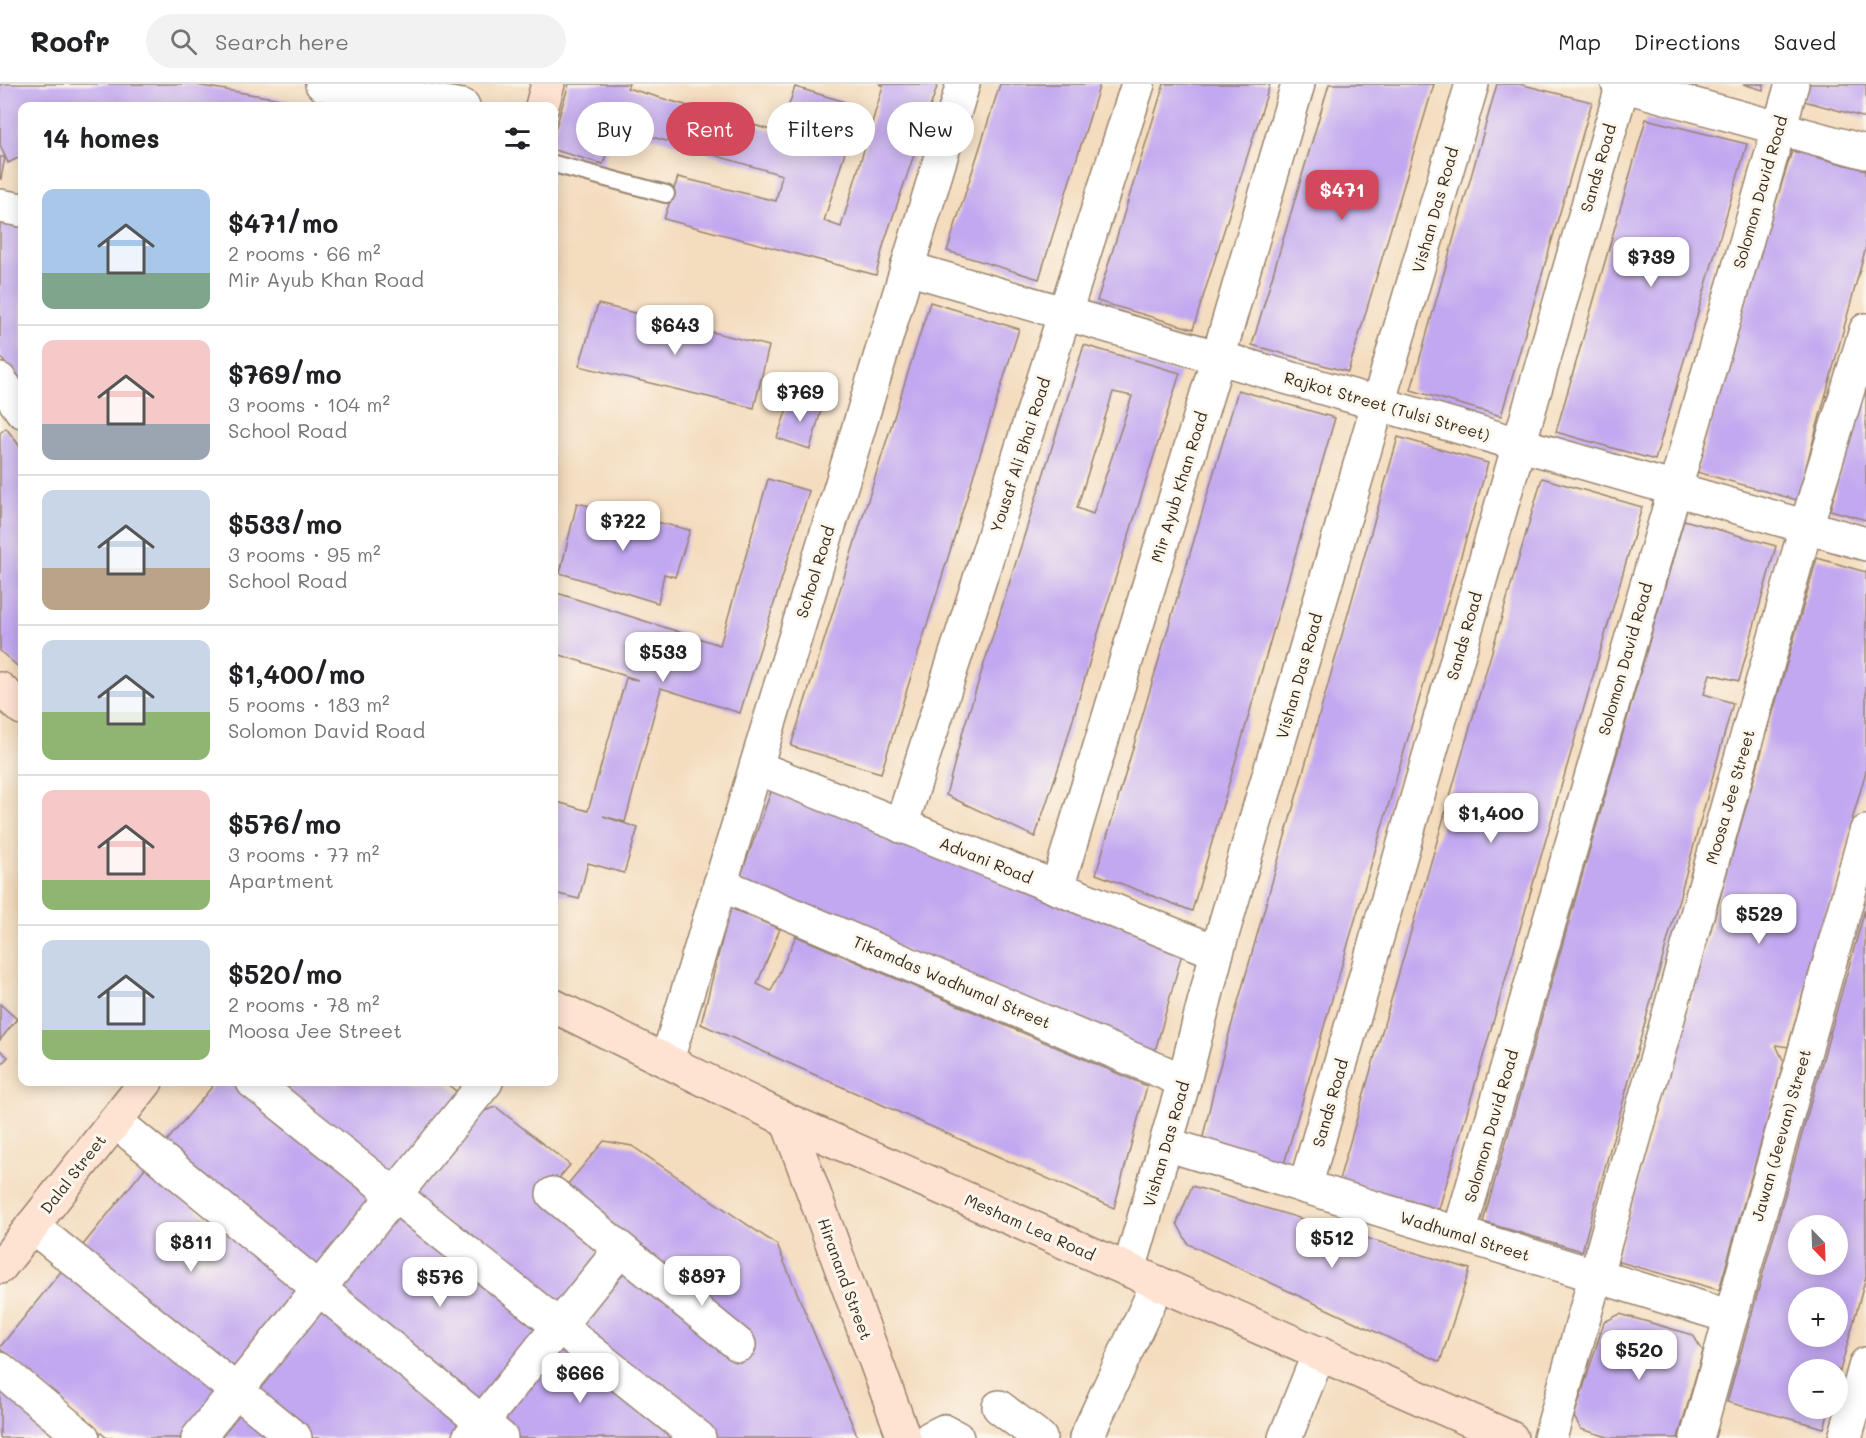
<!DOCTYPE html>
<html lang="en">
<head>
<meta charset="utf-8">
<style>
  :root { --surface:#fff; --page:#f2f2f2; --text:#202124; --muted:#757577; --line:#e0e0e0; --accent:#d1495b }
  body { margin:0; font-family:Mali,sans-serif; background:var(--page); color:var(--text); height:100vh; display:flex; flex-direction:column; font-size:22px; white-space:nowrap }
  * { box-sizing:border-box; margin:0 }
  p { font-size:20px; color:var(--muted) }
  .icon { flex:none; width:33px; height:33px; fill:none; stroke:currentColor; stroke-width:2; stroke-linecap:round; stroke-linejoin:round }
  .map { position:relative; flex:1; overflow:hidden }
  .drawer { position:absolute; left:18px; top:18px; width:540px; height:984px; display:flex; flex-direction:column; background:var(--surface); border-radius:12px; box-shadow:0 3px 15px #0003 }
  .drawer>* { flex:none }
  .guide { position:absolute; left:576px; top:18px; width:570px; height:54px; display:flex; gap:12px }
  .needle { width:39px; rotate:157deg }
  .buttons { position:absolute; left:1788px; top:1131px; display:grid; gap:12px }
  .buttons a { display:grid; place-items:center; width:60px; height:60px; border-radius:50%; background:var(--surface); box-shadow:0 3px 15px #0003; font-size:30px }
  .price { position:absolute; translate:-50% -51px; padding:0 14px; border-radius:12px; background:#fff; color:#222; font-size:20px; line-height:39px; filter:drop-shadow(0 2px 3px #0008) }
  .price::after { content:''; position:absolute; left:50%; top:36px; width:18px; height:14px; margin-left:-9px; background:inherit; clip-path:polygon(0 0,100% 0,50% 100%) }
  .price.active { background:var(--accent); color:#fff }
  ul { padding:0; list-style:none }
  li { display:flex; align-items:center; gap:18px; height:150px; padding:0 24px }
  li+li { border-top:2px solid var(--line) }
  li span { display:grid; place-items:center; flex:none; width:168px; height:120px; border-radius:12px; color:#555 }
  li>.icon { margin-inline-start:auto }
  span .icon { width:72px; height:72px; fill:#fffc; stroke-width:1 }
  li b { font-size:26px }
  h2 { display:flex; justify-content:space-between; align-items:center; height:72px; padding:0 24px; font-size:26px }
  .chip { padding:0 21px; border-radius:27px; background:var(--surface); box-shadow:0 3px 15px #0003; font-size:21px; line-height:54px }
  .chip.active { background:var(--accent); color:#fff }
  header { display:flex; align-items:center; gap:36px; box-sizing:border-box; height:84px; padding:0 30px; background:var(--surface); border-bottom:2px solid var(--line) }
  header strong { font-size:28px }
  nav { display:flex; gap:33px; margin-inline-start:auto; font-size:21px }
  .search { width:420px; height:54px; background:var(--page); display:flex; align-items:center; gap:15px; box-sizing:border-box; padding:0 21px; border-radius:33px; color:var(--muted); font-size:22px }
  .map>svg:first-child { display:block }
  .building { fill:#c2a8f0; fill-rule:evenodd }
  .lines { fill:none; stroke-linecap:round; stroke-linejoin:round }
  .lane-casing { stroke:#98836e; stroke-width:20 }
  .street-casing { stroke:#98836e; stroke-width:36 }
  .secondary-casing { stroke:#98836e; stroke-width:36 }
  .lane { stroke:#fff; stroke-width:16 }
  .street { stroke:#fff; stroke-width:33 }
  .secondary { stroke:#fee3d2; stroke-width:33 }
  .labels { text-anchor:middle; stroke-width:6; stroke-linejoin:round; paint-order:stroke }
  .street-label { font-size:16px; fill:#3b2a1e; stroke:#fbf7ec }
</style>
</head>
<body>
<header>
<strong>Roofr</strong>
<div class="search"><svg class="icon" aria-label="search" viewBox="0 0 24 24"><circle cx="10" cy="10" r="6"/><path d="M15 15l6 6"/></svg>Search here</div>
<nav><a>Map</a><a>Directions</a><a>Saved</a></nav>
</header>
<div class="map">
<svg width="1866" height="1354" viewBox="0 0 1866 1354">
  <rect width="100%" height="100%" fill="#fbf7ec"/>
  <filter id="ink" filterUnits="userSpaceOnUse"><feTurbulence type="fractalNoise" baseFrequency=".0167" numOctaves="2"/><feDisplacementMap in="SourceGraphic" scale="12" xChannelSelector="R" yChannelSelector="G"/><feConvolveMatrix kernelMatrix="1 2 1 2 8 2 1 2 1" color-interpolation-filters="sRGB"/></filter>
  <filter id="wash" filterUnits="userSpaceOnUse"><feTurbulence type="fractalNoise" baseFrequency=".008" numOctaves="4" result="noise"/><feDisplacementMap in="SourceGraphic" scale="24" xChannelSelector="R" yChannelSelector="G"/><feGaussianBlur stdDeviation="1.35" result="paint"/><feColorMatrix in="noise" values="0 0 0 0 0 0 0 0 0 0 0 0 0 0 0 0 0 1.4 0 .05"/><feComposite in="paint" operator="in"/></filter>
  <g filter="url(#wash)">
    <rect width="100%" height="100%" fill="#f4dcbe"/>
    <g id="blocks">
      <g class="building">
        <polygon points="0,0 190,0 316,21 22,22 22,72 8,79 0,61"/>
        <polygon points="569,0 629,0 627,4 791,52 794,39 784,36 795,3 859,22 824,137 841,143 883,2 879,0 938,0 884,159 876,191 664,135 678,93 776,117 782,91 615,42 603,80 554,66 554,49"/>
        <polygon points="1000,0 1100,0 1039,195 947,167"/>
        <polygon points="1164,0 1270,0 1193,245 1097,217"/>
        <polygon points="1329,0 1434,0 1348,288 1252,261"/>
        <polygon points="1497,0 1519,0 1592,18 1501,332 1411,306"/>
        <polygon points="1743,0 1764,0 1763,6"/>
        <polygon points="1809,0 1866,0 1866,34 1804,17"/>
        <polygon points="1646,35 1747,60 1655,376 1556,348"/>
        <polygon points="1792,67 1866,86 1866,163 1797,416 1697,388 1772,130"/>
        <polygon points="0,73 5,73 1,95 0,95"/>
        <polygon points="0,139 22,143 22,304 0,272"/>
        <polygon points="930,218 1019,245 881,689 791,662"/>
        <polygon points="598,220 769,262 754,324 579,282"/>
        <path d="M1084 261 1180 289 1095 559 1062 673 1035 753 946 711 963 647ZM1113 308 1132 312 1093 430 1077 424Z"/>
        <polygon points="1865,302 1866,302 1866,436 1830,426"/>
        <polygon points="1238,306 1335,334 1192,827 1096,790"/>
        <polygon points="791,313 822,323 810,365 777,354"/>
        <polygon points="6,344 22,365 22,586 0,567 0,349"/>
        <polygon points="1398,353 1488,379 1284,1080 1202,1057 1216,996"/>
        <polygon points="1542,394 1642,423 1439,1125 1339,1096"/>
        <polygon points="768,395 809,407 740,629 661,604 625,738 603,732 638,744 624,789 588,779 579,815 554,809 554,717 588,727 626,594 638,596 554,569 554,508 720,561"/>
        <polygon points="577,419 690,446 675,493 664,490 658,519 560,489"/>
        <polygon points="1684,436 1776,462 1739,597 1710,590 1704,610 1733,619 1582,1167 1483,1138"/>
        <polygon points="1817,474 1866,488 1866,687 1788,963 1776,961 1784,978 1719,1206 1616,1177"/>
        <polygon points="773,702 1183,866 1154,971 739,797"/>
        <polygon points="730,824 780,845 757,900 771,907 796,852 1147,1002 1114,1124 701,940"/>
        <path d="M1865 825 1866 1193 1838 1294V1286H1798V1324H1830L1824 1344 1727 1318ZM1798 1142H1838V1180H1798ZM1798 1214H1838V1252H1798Z"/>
        <polygon points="0,920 17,935 0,956"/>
        <polygon points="0,966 8,973 0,982"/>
        <polygon points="216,998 243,998 385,1111 318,1192 161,1064"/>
        <polygon points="264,998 445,998 463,1013 392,1101"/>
        <polygon points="496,1023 570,1081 543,1113 608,1166 556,1230 406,1111 481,1028"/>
        <polygon points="604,1057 632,1062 777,1161 858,1354 711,1354 571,1242 622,1178 561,1108"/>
        <polygon points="145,1084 304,1212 237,1295 79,1166"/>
        <polygon points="1192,1102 1470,1185 1440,1278 1188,1160 1177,1139"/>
        <polygon points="399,1123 547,1242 481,1325 332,1203"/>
        <polygon points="67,1180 226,1308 189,1354 107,1354 0,1265 0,1263"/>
        <polygon points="317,1222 467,1341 457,1354 311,1354 250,1306"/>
        <polygon points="1620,1230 1693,1251 1703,1267 1678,1354 1611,1354 1581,1345 1574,1333 1604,1238"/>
        <polygon points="563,1254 688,1354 519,1354 496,1335"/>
        <polygon points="0,1299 67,1354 0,1354"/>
        <polygon points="239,1318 283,1354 211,1354"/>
      </g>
    </g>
  </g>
  <g filter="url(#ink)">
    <use href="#blocks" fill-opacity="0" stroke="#98836e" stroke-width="1.5"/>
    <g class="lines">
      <defs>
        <polyline id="lane" points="554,80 666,110"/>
        <g id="street">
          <polyline points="322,0 463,22"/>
          <polyline points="1618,0 1866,68"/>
          <polyline points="0,122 22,126"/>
          <polyline points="907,184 1866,460"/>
          <polyline points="0,296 22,327"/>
          <polyline points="756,683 1217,868"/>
          <polyline points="901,742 1138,0"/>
          <polyline points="720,800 1184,997"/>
          <polyline points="1057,804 1218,274 1298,0"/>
          <polyline points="667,976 963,0"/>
          <polyline points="253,998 699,1354"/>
          <polyline points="115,1037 501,1354"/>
          <polyline points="1166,1060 1731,1233"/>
          <polyline points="1305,1103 1623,0"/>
          <polyline points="553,1110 739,1261"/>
          <polyline points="32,1142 295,1354"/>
          <polyline points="1459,1150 1792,0"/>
          <polyline points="1129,1186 1184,997 1217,868 1472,0"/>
          <polyline points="0,1285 83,1354"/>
          <polyline points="999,1323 1040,1354"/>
          <polyline points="198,1354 486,998"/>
          <polyline points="469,1354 620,1166"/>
          <polyline points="930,1354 944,1347 957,1354"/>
          <polyline points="1086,1354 1158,1199"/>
          <polyline points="1285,1354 1319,1269"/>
          <polyline points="1550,1354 1806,443 1866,246"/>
          <polyline points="1697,1354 1866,748"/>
          <polyline points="1845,1354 1866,1280"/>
        </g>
        <g id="secondary">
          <polyline points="542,22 548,0"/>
          <polyline points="0,605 22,624"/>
          <polyline points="554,922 787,1036 1511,1354"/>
          <polyline points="787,1036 904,1354"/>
          <polyline points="0,1183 146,998"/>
        </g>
      </defs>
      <use href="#lane" class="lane-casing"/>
      <use href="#street" class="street-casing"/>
      <use href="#secondary" class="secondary-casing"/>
      <use href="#lane" class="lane"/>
      <use href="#street" class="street"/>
      <use href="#secondary" class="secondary"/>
    </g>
  </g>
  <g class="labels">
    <g class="street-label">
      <text transform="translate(1598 84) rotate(-74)" y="6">Sands Road</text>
      <text transform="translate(1760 108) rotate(-74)" y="6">Solomon David Road</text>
      <text transform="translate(1435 126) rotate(-74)" y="6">Vishan Das Road</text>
      <text transform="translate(1387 322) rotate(16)" y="6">Rajkot Street (Tulsi Street)</text>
      <text transform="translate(1020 371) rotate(-72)" y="6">Yousaf Ali Bhai Road</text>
      <text transform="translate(1179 403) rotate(-73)" y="6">Mir Ayub Khan Road</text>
      <text transform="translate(815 488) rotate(-73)" y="6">School Road</text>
      <text transform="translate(1464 552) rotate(-74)" y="6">Sands Road</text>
      <text transform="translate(1625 575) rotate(-74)" y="6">Solomon David Road</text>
      <text transform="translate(1299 592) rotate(-74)" y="6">Vishan Das Road</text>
      <text transform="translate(1730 713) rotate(-74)" y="6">Moosa Jee Street</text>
      <text transform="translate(986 776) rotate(22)" y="6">Advani Road</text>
      <text transform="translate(952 898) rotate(23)" y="6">Tikamdas Wadhumal Street</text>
      <text transform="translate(1330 1019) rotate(-74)" y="6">Sands Road</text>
      <text transform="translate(1491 1042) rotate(-74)" y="6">Solomon David Road</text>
      <text transform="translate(1781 1051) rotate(-74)" y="6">Jawan (Jeevan) Street</text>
      <text transform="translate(1166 1060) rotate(-74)" y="6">Vishan Das Road</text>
      <text transform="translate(73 1090) rotate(-52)" y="6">Dalal Street</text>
      <text transform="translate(1030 1143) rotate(24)" y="6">Mesham Lea Road</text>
      <text transform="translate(1465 1152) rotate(17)" y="6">Wadhumal Street</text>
      <text transform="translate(845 1195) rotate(70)" y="6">Hiranand Street</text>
    </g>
  </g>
</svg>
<div class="buttons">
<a><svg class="needle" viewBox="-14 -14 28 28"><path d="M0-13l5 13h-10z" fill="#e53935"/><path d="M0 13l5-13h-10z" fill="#757577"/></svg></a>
<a>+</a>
<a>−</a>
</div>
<b class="price active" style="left:1342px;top:137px">$471</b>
<b class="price" style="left:1651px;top:204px">$739</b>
<b class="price" style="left:675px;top:272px">$643</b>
<b class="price" style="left:800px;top:339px">$769</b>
<b class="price" style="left:623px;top:468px">$722</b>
<b class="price" style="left:663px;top:599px">$533</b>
<b class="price" style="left:1491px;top:760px">$1,400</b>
<b class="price" style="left:1759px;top:861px">$529</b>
<b class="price" style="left:1332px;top:1185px">$512</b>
<b class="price" style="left:191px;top:1189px">$811</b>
<b class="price" style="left:702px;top:1223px">$897</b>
<b class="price" style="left:440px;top:1224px">$576</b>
<b class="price" style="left:1639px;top:1297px">$520</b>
<b class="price" style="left:580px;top:1320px">$666</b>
<div class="guide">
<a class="chip">Buy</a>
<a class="chip active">Rent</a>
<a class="chip">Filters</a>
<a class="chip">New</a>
</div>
<section class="drawer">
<h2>14 homes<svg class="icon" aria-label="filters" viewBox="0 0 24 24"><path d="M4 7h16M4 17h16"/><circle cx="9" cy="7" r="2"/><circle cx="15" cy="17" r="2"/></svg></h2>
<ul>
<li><span style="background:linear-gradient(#a9c7e8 70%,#7fa58c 0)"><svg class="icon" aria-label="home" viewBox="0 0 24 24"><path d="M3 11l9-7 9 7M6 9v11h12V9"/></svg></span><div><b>$471/mo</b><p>2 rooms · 66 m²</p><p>Mir Ayub Khan Road</p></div></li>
<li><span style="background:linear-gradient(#f6c9c9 70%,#9aa5b1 0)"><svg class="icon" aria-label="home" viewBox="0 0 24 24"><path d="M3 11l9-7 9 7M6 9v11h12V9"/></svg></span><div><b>$769/mo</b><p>3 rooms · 104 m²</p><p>School Road</p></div></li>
<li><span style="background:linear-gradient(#c9d6e8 65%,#b9a48a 0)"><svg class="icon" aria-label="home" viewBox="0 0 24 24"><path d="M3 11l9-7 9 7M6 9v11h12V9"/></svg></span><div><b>$533/mo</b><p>3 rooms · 95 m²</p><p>School Road</p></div></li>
<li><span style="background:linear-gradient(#c9d6e8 60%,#8fb573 0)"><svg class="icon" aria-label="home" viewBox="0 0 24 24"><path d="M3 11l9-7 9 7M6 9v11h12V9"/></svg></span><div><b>$1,400/mo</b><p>5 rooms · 183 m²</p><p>Solomon David Road</p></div></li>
<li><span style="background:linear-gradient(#f6c9c9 75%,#8fb573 0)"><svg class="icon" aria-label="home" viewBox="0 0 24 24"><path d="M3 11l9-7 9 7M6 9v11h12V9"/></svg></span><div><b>$576/mo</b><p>3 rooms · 77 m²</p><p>Apartment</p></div></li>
<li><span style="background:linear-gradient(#c9d6e8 75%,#8fb573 0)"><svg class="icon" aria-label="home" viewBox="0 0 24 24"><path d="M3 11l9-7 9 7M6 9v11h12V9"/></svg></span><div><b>$520/mo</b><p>2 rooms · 78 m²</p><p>Moosa Jee Street</p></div></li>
</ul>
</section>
</div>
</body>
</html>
